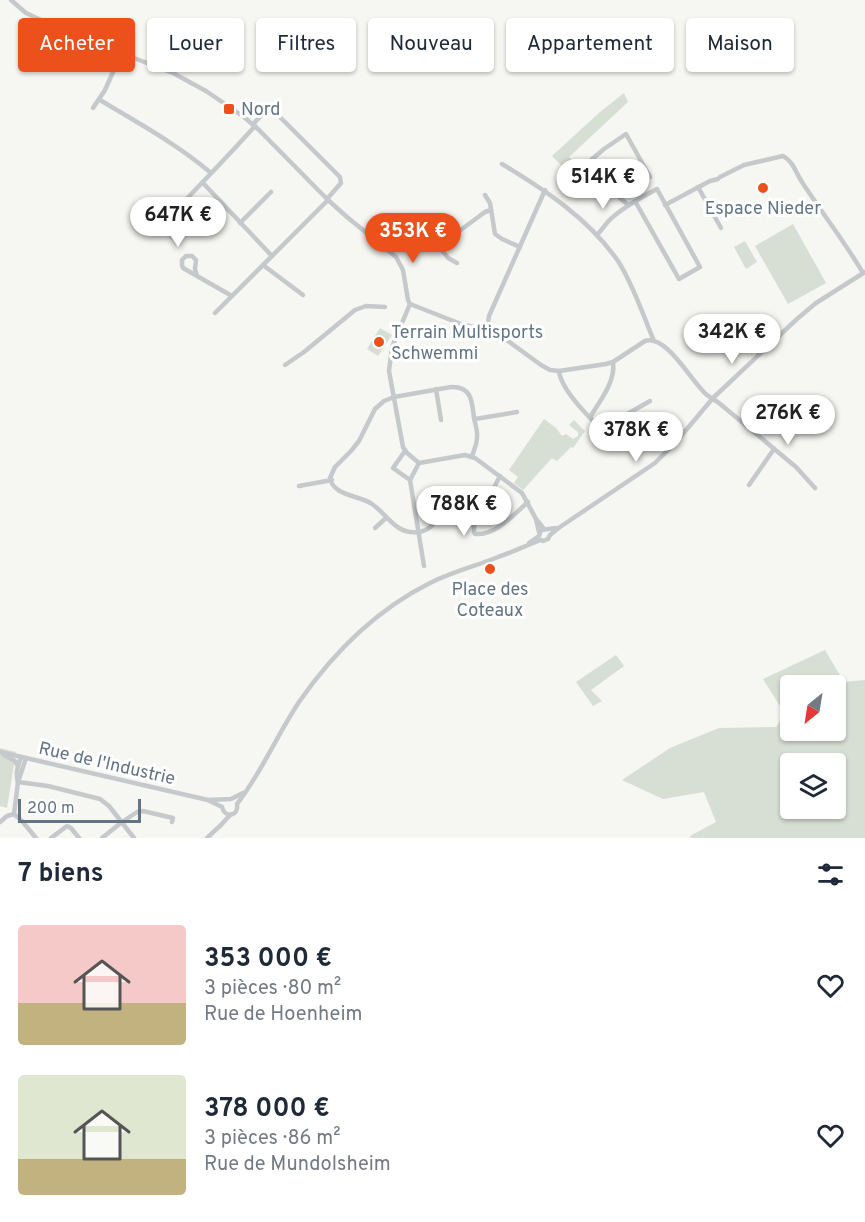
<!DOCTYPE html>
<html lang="fr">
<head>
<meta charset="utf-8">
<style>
  :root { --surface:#fff; --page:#f6f6f7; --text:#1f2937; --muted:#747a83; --accent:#ed511b }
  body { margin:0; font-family:Overpass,sans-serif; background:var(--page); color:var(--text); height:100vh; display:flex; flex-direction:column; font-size:22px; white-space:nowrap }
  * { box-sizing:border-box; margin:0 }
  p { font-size:20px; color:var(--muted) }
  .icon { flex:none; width:33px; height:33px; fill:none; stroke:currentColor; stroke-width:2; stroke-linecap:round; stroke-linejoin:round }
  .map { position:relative; height:838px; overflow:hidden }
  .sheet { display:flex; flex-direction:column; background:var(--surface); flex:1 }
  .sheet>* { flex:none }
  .hud { position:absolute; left:18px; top:18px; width:830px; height:54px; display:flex; gap:12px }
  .needle { width:39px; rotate:210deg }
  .tools { position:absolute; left:780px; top:675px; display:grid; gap:12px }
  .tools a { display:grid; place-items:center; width:66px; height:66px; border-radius:6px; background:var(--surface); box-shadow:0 2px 4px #0004; font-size:30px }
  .scale { position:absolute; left:18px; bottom:15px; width:123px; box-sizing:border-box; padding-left:6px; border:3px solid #637585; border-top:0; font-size:16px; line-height:21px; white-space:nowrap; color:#637585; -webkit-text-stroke:4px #fff; paint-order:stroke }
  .price { position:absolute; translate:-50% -51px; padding:0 14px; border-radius:21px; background:#fff; color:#222; font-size:20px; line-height:39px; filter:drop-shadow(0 2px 3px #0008) }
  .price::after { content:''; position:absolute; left:50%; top:36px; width:18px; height:14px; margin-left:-9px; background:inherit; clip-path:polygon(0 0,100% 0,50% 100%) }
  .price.active { background:var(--accent); color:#fff }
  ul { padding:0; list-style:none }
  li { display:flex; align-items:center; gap:18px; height:150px; padding:0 18px }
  li span { display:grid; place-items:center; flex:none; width:168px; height:120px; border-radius:6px; color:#555 }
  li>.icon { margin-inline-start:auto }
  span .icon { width:72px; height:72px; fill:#fffc; stroke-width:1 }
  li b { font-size:26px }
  h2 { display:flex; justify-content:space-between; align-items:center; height:72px; padding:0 18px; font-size:26px }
  .pill { padding:0 21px; border-radius:6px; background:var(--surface); box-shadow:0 2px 4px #0004; font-size:21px; line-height:54px }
  .pill.active { background:var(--accent); color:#fff }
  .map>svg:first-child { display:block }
  .green { fill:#d7ded3; fill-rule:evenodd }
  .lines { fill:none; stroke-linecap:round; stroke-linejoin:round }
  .minor { stroke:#c5c9cc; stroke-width:4.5 }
  .poi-dot { fill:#ed511b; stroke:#fff; stroke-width:2 }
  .labels { text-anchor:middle; stroke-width:6; stroke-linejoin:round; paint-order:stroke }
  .poi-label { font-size:18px; fill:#637585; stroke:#fff; text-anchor:start }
  .street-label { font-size:18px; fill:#637585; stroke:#fff }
</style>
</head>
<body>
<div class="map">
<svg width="865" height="838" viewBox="0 0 865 838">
  <rect width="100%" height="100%" fill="#f6f6f2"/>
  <g class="green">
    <polygon points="624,93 628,102 569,157 572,160 564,168 552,156 600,112"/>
    <polygon points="793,224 826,283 788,304 755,246"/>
    <polygon points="745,241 757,262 746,269 734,247"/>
    <polygon points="380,328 392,335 378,356 367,349"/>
    <polygon points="544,419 556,428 562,436 566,434 573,439 578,436 578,432 569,425 574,420 585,431 573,448 571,447 557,461 552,458 523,490 514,483 518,477 509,470"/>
    <path d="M825 650 844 682 865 680V838H691L690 836 716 822 704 792 663 799 622 780 670 748 719 728 776 727 785 714 763 679ZM790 686H836V730H790ZM790 764H836V808H790Z"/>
    <polygon points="616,655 624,666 591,690 602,701 593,706 576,682"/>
    <polygon points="0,748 16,752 7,808 0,806"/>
  </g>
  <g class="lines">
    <g class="minor">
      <path d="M11 0 26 13 73 35 82 41 100 45 173 73 206 91 244 117 259 130 328 200 347 217 396 257 403 270 408 300 410 304 461 324 497 333 541 365 550 370 559 371 606 364 613 362 645 341C667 334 692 383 707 395 711 398 715 400 719 403L796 467 815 488"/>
      <polyline points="67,33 78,44 86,48 104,49"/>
      <path d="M100 100C138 123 177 144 211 173"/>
      <polyline points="93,108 105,90 121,54"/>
      <polyline points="253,124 270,107 340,177 341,183 327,199"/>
      <path d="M502 164C545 190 588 218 618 261 633 284 643 315 654 341"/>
      <polyline points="203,183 272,256"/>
      <polyline points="698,187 721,228"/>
      <polyline points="485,195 490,203 495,234 502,239 520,247"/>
      <polyline points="628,205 584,166 604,149 626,134 650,177"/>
      <path d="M665 205 710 181 718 179 720 177 744 165 783 156C793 161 796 173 802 182 822 213 845 242 863 273"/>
      <polyline points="240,223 271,192"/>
      <path d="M154 233C188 197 222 163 255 126"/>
      <polyline points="430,234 448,258 457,263"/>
      <path d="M597 235C603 229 607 221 614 216 627 205 642 197 657 189L700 267 679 279 635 201"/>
      <polyline points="439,246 485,212 491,210"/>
      <polyline points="263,265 303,295"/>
      <polyline points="197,276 195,269 196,260 192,256 186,256 182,260 182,265 183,268 232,296"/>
      <polyline points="215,313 328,200"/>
      <polyline points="487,330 489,316 545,190"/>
      <polyline points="285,365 304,352 355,310 366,306 385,307"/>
      <path d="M559 371C561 389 586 414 599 427L597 436"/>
      <polyline points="436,389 441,420"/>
      <path d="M590 417C600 401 616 381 613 362"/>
      <polyline points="475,419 517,412"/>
      <polyline points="599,427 622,417 650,401"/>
      <polyline points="405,451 393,468 410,480"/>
      <polyline points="419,463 465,455 475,458 522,493 536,519"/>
      <path d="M500 476 474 526V532L475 534C496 536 514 514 528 502"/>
      <polyline points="410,480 419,463 407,453 403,447 389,371 392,347 410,304"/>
      <polyline points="410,480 424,566"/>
      <polyline points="749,485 774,449"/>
      <polyline points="299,486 332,480"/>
      <path d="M450 491C453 501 445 508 440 516 433 525 430 530 418 532 396 535 388 515 372 504 359 495 333 496 330 478L335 467 351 451 359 441 375 409 384 401 394 397 451 387C472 386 472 402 474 418 475 424 478 431 477 437 477 444 474 450 472 456"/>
      <polyline points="375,528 386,518"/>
      <polyline points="539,532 536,519 544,529"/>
      <polyline points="529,543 539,536 541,530 556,528"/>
      <polyline points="0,752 208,800 231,799 243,793"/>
      <polyline points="4,755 15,761 18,766"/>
      <polyline points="18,782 48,786 100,799 109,806 134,838"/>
      <path d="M18 782C15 773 18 766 21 757"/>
      <path d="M208 800 222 807C225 819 239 816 237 804 262 772 277 735 299 702 333 653 376 610 430 583 452 572 476 566 498 557 513 552 527 545 541 540L543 541 548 539 550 535 560 527 655 463 676 442 713 398 797 319 816 303 865 272"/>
      <polyline points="14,814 18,782 26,758"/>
      <polyline points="14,814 22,821 36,838"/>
      <polyline points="0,822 7,816 14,814"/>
      <polyline points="51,838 67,826 71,828 79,838"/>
      <polyline points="102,838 122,822 137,812 143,811 173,818 172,822"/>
      <polyline points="207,838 221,825 230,815"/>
    </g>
  </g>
  <g class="poi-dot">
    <rect x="223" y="103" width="12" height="12" rx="3"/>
    <circle cx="763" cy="188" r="6"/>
    <circle cx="379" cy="342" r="6"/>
    <circle cx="490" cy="569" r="6"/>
  </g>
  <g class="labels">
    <g class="poi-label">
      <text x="241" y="115">Nord</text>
      <text x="763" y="214" text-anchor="middle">Espace Nieder</text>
      <text x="391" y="338">Terrain Multisports<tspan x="391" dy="21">Schwemmi</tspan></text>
      <text x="490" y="595" text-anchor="middle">Place des<tspan x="490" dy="21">Coteaux</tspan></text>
    </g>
    <g class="street-label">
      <text transform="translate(107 763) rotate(13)" y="6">Rue de l'Industrie</text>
    </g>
  </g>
</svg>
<div class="tools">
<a><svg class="needle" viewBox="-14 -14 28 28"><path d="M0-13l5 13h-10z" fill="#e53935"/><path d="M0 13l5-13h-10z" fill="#747a83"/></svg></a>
<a><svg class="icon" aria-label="layers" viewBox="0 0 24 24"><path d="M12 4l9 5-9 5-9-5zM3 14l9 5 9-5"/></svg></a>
</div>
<div class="scale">200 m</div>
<b class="price" style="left:603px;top:210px">514K €</b>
<b class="price" style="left:178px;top:248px">647K €</b>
<b class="price active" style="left:413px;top:264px">353K €</b>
<b class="price" style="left:732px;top:365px">342K €</b>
<b class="price" style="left:788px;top:446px">276K €</b>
<b class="price" style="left:636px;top:463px">378K €</b>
<b class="price" style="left:464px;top:537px">788K €</b>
<div class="hud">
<a class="pill active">Acheter</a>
<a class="pill">Louer</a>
<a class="pill">Filtres</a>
<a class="pill">Nouveau</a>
<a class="pill">Appartement</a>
<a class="pill">Maison</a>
</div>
</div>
<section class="sheet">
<h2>7 biens<svg class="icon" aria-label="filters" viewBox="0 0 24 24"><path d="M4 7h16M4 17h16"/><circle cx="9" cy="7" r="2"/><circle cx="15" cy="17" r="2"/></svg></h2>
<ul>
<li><span style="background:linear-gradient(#f6c9c9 65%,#c2b280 0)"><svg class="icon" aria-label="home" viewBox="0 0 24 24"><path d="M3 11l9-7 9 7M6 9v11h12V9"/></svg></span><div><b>353 000 €</b><p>3 pièces · 80 m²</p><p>Rue de Hoenheim</p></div><svg class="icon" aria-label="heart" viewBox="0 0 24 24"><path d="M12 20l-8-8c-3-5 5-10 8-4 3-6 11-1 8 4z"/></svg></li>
<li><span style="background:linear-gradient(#dfe7d0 70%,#c2b280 0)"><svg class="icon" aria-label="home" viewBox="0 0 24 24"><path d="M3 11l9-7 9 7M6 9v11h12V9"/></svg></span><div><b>378 000 €</b><p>3 pièces · 86 m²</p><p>Rue de Mundolsheim</p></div><svg class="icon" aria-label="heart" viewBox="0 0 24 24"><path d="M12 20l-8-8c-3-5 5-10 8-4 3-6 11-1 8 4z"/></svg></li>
</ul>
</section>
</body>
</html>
